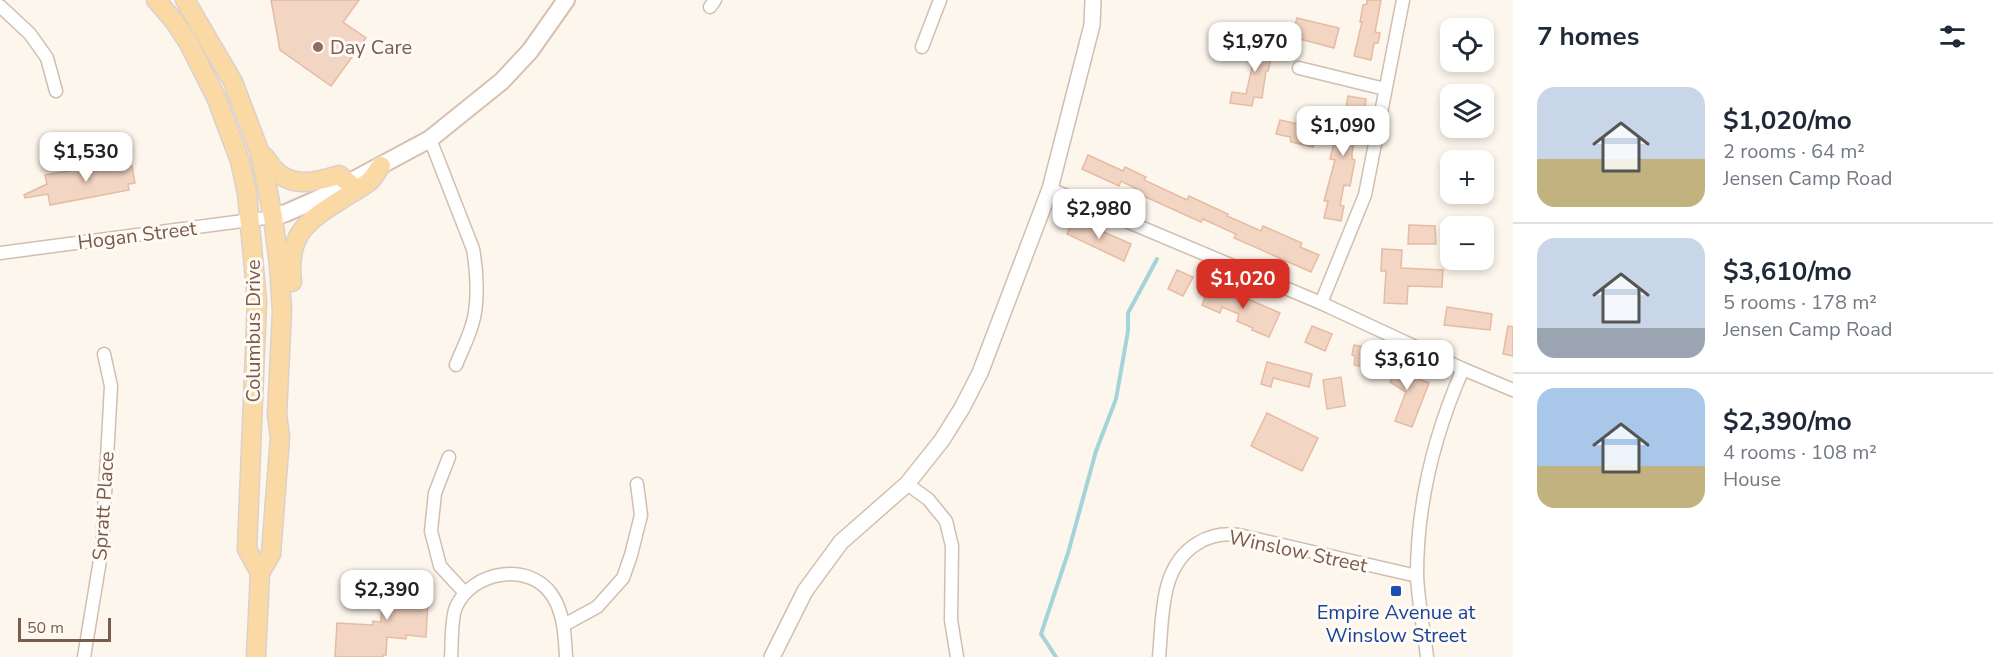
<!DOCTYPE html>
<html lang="en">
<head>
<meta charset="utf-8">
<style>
  :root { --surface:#fff; --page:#f2f2f3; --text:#1f2937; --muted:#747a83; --line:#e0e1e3; --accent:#d93025 }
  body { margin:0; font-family:"Nunito Sans",sans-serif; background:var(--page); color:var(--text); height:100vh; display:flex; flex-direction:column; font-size:22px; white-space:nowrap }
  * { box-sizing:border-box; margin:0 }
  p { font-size:20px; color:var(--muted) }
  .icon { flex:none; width:33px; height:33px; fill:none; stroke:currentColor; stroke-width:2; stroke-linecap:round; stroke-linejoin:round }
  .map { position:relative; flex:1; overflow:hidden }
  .drawer { display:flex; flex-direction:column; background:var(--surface); width:480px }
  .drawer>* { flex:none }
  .controls { position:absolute; left:1440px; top:18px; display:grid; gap:12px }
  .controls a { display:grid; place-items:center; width:54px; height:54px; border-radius:12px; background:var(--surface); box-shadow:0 3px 9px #0003; font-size:30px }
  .scale { position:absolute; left:18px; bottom:15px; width:93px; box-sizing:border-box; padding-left:6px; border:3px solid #7a5c4d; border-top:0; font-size:16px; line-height:21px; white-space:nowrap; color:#7a5c4d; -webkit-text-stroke:4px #fffaf3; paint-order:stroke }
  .price { position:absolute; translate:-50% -51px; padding:0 14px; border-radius:12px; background:#fff; color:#222; font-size:20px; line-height:39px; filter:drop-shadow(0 2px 3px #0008) }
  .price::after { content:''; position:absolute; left:50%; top:36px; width:18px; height:14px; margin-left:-9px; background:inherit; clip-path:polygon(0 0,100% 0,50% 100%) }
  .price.current { background:var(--accent); color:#fff }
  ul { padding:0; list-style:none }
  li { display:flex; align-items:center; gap:18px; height:150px; padding:0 24px }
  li+li { border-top:2px solid var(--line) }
  li span { display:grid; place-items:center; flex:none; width:168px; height:120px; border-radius:18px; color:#555 }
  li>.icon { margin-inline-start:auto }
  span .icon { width:72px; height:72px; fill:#fffc; stroke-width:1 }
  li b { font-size:26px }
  h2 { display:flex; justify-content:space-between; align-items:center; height:72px; padding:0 24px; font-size:26px }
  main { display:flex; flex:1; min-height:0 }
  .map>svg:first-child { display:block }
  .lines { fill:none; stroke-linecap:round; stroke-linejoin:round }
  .stream { stroke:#a5d3da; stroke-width:4 }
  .building { fill:#f3d5c3; stroke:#e6bba3; stroke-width:1.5 }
  .minor-casing { stroke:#d1beb0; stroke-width:15 }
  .tertiary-casing { stroke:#d1beb0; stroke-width:18 }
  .secondary-casing { stroke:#d6c0b0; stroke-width:20 }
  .primary-casing { stroke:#dad1cd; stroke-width:21 }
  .minor { stroke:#fff; stroke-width:12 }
  .tertiary { stroke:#fff; stroke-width:15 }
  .secondary { stroke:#fff; stroke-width:16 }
  .primary { stroke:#fbd9a5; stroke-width:18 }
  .education-dot { fill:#8d6e63; stroke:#fffaf3; stroke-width:2 }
  .transit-dot { fill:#1a4fb4; stroke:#fffaf3; stroke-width:2 }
  .labels { text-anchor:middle; stroke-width:6; stroke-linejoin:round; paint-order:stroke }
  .education-label { font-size:20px; fill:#785e54; stroke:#fffaf3; text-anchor:start }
  .street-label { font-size:20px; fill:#7a5c4d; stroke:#fffaf3 }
  .transit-label { font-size:20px; fill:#164399; stroke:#fffaf3 }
</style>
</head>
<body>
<main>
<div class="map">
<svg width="1513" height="657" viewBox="0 0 1513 657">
  <rect width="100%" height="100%" fill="#fdf6ec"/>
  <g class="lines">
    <polyline class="stream" points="1056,657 1041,634 1068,553 1096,451 1116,399 1128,331 1128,313 1157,259"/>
  </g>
  <g class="building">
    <polygon points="271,0 359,0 343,22 366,38 331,86 280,50"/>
    <polygon points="1367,0 1381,0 1375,32 1380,33 1378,43 1374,43 1371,60 1354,56 1362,22 1360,22 1363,5 1367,4"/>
    <polygon points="1297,18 1339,28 1334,48 1292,37"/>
    <polygon points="1249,36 1269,41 1267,49 1273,51 1268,71 1266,71 1262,98 1254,97 1252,106 1230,103 1232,92 1246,94 1256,50 1246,48"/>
    <polygon points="1348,96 1366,99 1363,119 1358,118 1352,154 1352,159 1355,160 1350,186 1344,185 1340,205 1344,206 1341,221 1324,218 1328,201 1324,201 1335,160 1330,159 1341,115 1345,115"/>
    <polygon points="1280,120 1317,128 1313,147 1291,142 1290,137 1276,134"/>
    <polygon points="1088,155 1123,171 1125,167 1146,177 1144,180 1187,200 1189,196 1228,214 1227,216 1261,231 1263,226 1302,243 1300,247 1319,255 1311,272 1234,238 1236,234 1203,219 1201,222 1137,193 1137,189 1121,181 1119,186 1082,169"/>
    <polygon points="124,161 125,167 132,166 135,183 128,184 129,190 50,205 48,194 25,198 24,195 47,184 45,175"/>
    <polygon points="1074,219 1131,244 1124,261 1067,234"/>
    <polygon points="1409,225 1435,226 1436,244 1408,244"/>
    <polygon points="1382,249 1402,250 1401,268 1443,270 1442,287 1408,286 1407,304 1384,303 1386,271 1381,271"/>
    <polygon points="1177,270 1193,277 1183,296 1168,289"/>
    <polygon points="1210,286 1245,300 1246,298 1280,313 1269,337 1252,330 1253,328 1237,321 1239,314 1222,307 1220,313 1202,305"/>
    <polygon points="1447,307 1492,314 1490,330 1444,325"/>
    <polygon points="1312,326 1332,334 1325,351 1305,342"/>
    <polygon points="1508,326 1513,327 1513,356 1503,354"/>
    <polygon points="1354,345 1370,348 1368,357 1372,358 1371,368 1354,365 1355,356 1352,355"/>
    <polygon points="1391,356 1407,365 1403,373 1429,383 1412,427 1395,421 1406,392 1390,382 1392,377 1385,364"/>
    <polygon points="1267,362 1312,374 1309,387 1273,378 1271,387 1261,384"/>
    <polygon points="1341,377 1345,406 1327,409 1323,380"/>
    <polygon points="1267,413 1318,438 1302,471 1251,446"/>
    <polygon points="383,580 429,583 426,637 406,635 406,639 387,637 386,655 383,655 383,657 335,657 337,623 373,625 373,621 381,622"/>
  </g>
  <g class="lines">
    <defs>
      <g id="minor">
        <polyline points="0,6 30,34 47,58 56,91"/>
        <polyline points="710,7 715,0"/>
        <polyline points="922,47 940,0"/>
        <polyline points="1299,68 1385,89"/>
        <path d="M430 139 473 249C477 271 479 303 472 325 468 339 461 352 456 365"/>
        <polyline points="1050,189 1321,303 1463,369 1513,390"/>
        <polyline points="0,253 273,217"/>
        <polyline points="1321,303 1365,195 1403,0"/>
        <polyline points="449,457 435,493 431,531 440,566 465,593"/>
        <polyline points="907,484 928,499 946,521 952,546 951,620 957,657"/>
        <polyline points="564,625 597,607 623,578 631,555 641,515 637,484"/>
        <polyline points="84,657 102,548 111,386 104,354"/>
        <path d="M451 657C452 644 451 618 456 607 472 571 529 561 552 595 564 613 565 636 566 657"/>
        <path d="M1159 657C1163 617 1159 566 1198 543 1211 535 1224 533 1239 535L1417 576"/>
        <path d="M1427 657C1424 630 1418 602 1417 575 1417 503 1434 435 1463 369"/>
      </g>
      <polyline id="tertiary" points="772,657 805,591 841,542 907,484 942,440 962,408 980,373 1050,189 1092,25 1093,0"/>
      <polyline id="secondary" points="273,217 286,213 320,198 430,139 502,81 530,51 566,0"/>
      <g id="primary">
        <polyline points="156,0 174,21 188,42 216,97 240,161 247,193 257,301 247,549 260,573"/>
        <polyline points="185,0 233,82 260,153 273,217 279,265 282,311 277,415 280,437 271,554 260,573 256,657"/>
        <path d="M261 154C267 158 268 162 273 168 291 189 316 182 339 175L349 183"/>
        <path d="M292 282C286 230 311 219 350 194 357 190 364 186 370 181 374 177 377 171 381 166"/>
      </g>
    </defs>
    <use href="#minor" class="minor-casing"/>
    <use href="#tertiary" class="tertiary-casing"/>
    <use href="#secondary" class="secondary-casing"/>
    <use href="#primary" class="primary-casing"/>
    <use href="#minor" class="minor"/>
    <use href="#tertiary" class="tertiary"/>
    <use href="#secondary" class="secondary"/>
    <use href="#primary" class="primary"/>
  </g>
  <circle class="education-dot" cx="318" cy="47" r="6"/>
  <rect class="transit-dot" x="1390" y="585" width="12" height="12" rx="3"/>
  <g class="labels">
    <g class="education-label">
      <text x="330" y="54">Day Care</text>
    </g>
    <g class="street-label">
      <text transform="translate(137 235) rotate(-7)" y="7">Hogan Street</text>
      <text transform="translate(253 331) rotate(-90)" y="7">Columbus Drive</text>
      <text transform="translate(103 506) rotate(-86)" y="7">Spratt Place</text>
      <text transform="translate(1298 551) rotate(12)" y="7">Winslow Street</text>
    </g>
    <g class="transit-label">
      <text x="1396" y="619">Empire Avenue at<tspan x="1396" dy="23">Winslow Street</tspan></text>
    </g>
  </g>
</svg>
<div class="controls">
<a><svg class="icon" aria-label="locate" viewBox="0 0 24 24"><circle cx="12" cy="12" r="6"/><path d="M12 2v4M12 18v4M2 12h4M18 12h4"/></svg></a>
<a><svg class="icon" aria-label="layers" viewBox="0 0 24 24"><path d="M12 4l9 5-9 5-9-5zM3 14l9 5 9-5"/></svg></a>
<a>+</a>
<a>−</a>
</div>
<div class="scale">50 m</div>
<b class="price" style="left:1255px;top:73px">$1,970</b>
<b class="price" style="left:1343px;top:157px">$1,090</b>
<b class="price" style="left:86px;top:183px">$1,530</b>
<b class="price" style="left:1099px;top:240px">$2,980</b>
<b class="price current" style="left:1243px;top:310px">$1,020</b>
<b class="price" style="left:1407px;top:391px">$3,610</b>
<b class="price" style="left:387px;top:621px">$2,390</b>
</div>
<section class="drawer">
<h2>7 homes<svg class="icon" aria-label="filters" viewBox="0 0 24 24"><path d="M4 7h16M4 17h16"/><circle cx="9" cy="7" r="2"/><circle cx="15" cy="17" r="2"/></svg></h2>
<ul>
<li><span style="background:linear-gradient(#c9d6e8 60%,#c2b280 0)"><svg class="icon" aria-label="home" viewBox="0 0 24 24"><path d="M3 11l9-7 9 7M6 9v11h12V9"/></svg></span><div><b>$1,020/mo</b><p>2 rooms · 64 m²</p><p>Jensen Camp Road</p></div></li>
<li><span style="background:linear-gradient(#c9d6e8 75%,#9aa5b1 0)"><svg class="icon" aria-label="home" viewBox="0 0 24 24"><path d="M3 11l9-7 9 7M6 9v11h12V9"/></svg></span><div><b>$3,610/mo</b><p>5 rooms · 178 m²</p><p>Jensen Camp Road</p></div></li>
<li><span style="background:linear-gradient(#a9c7e8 65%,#c2b280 0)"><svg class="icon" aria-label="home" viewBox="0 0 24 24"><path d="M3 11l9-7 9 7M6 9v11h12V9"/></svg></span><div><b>$2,390/mo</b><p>4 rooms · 108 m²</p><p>House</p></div></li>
</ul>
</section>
</main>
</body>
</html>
